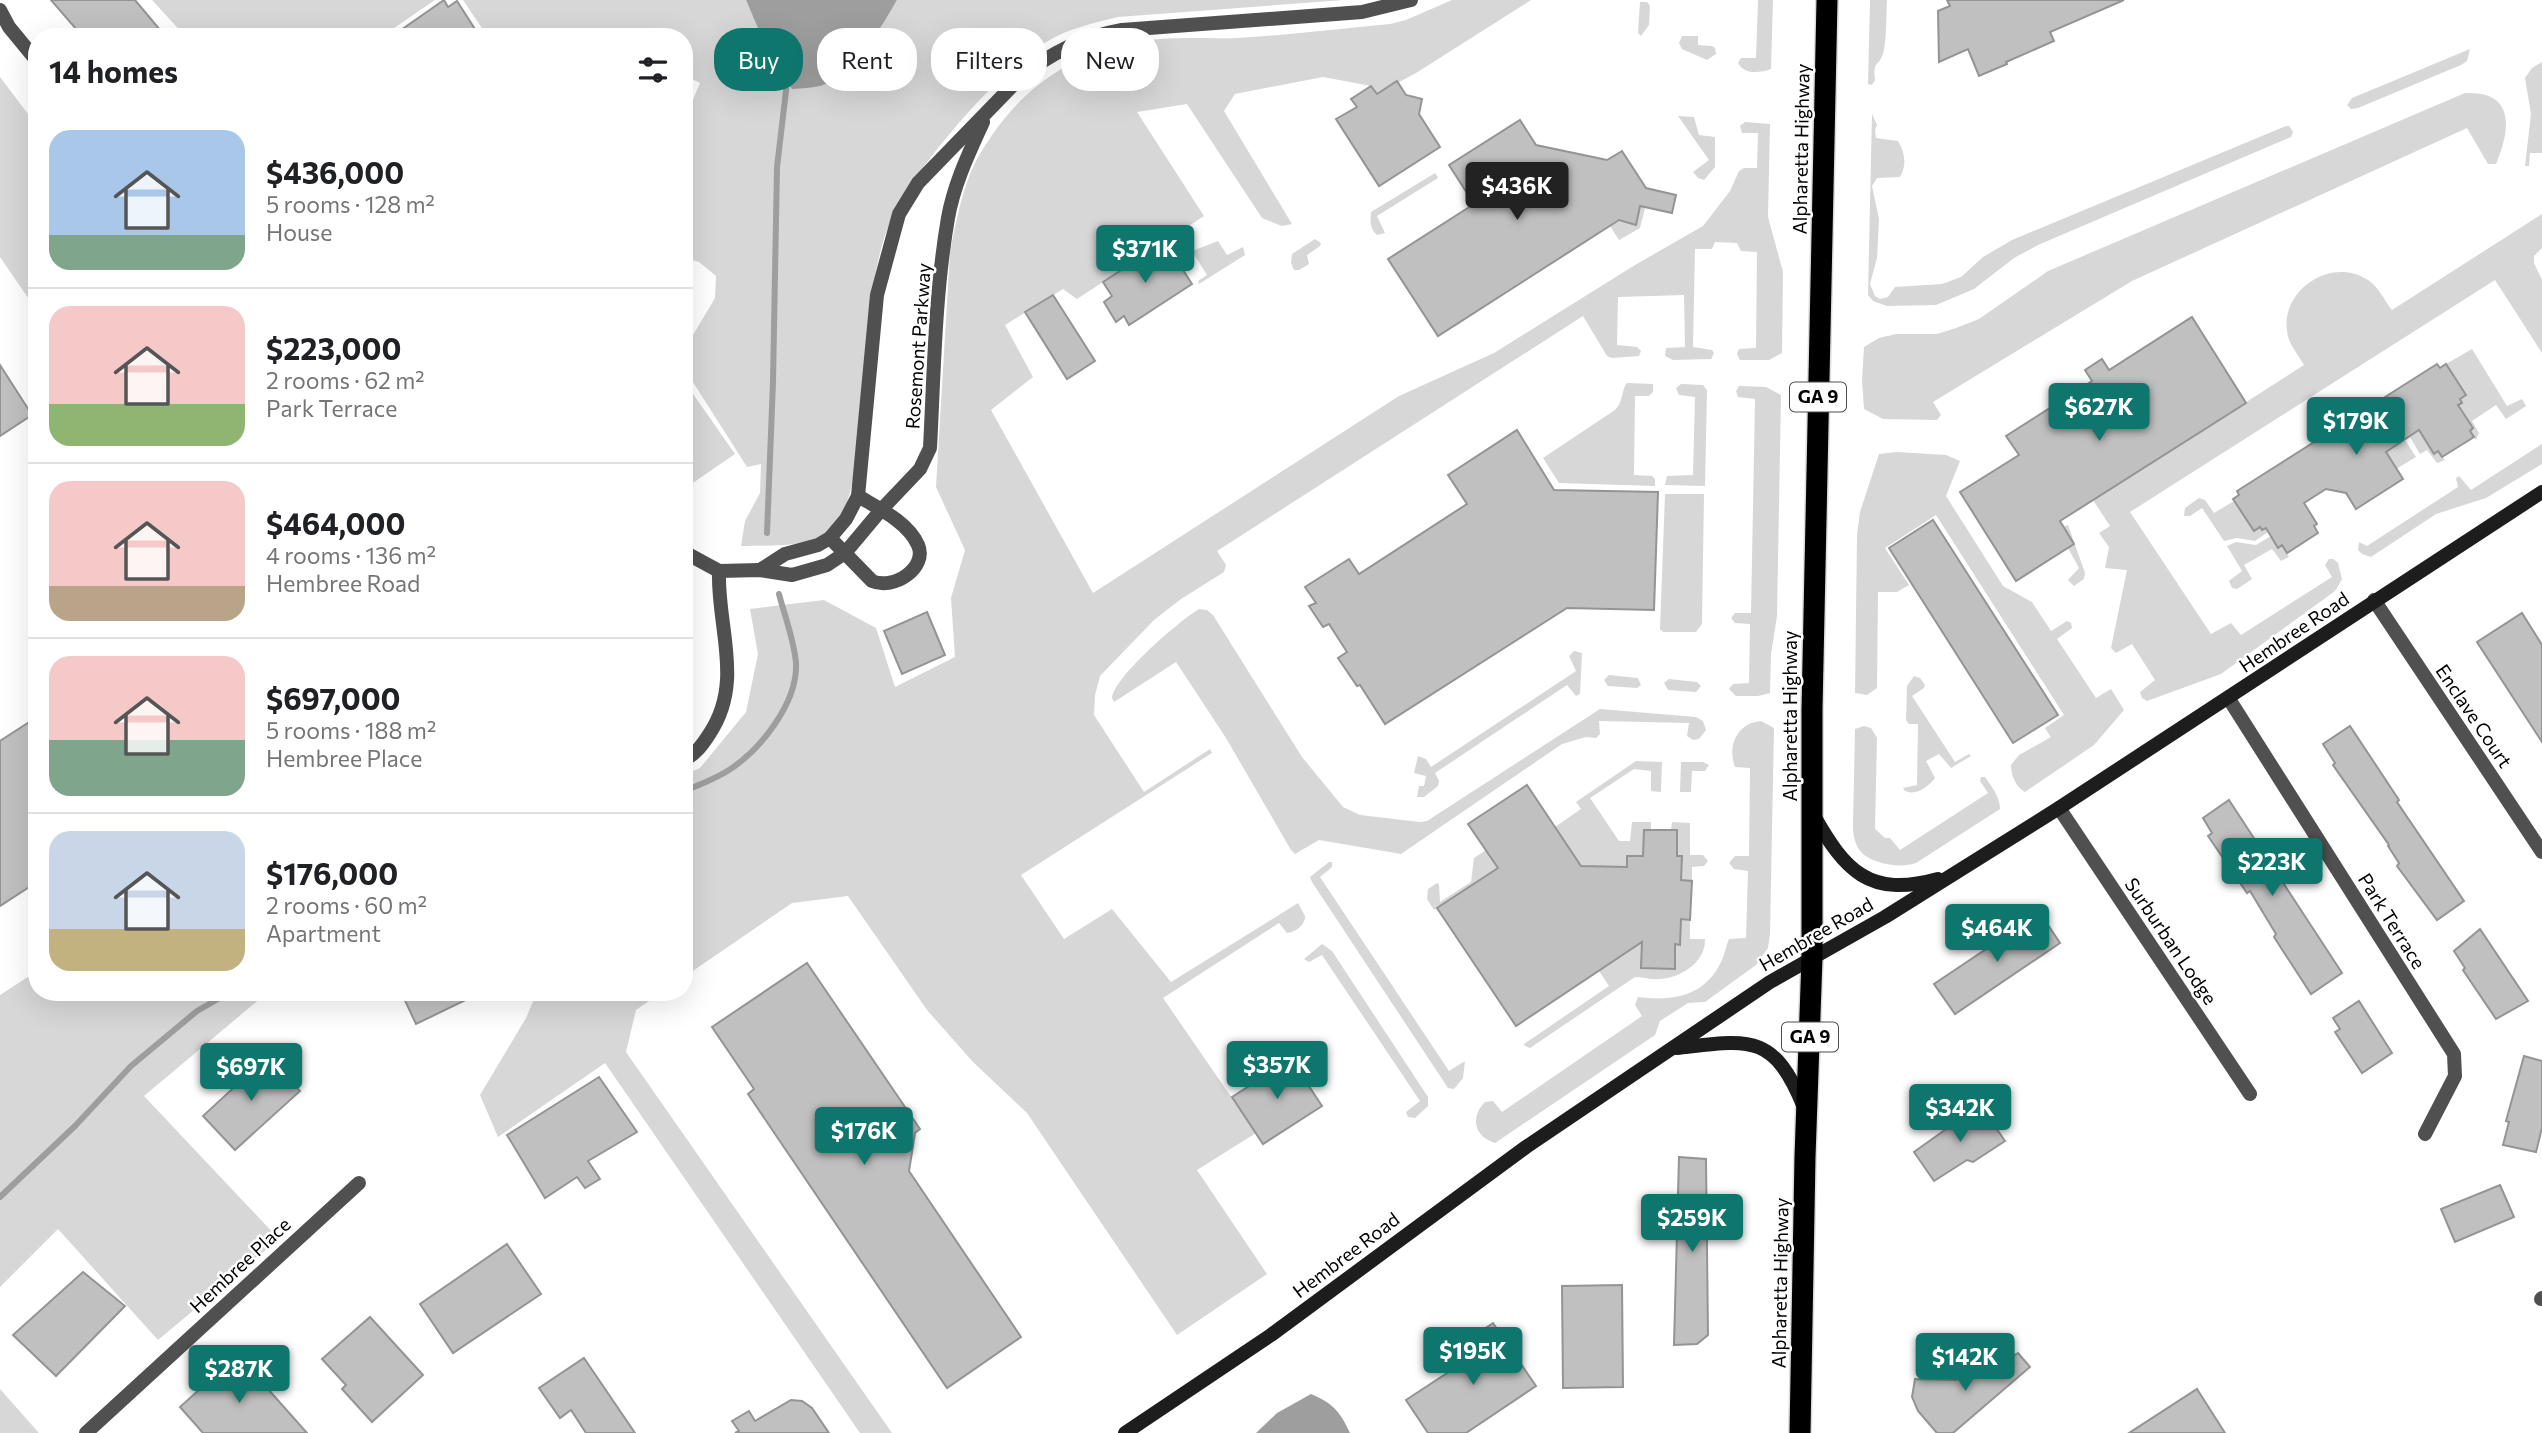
<!DOCTYPE html>
<html lang="en">
<head>
<meta charset="utf-8">
<style>
  :root { --surface:#fff; --page:#f6f6f6; --text:#202124; --muted:#757577; --line:#e0e0e0; --accent:#0f766e }
  body { margin:0; font-family:Commissioner,sans-serif; background:var(--page); color:var(--text); height:100vh; display:flex; flex-direction:column; font-size:26px; white-space:nowrap }
  * { box-sizing:border-box; margin:0 }
  p { font-size:23px; color:var(--muted) }
  .icon { flex:none; width:38px; height:38px; fill:none; stroke:currentColor; stroke-width:2; stroke-linecap:round; stroke-linejoin:round }
  .map { position:relative; flex:1; overflow:hidden }
  .panel { position:absolute; left:28px; top:28px; width:665px; height:973px; display:flex; flex-direction:column; background:var(--surface); border-radius:28px; box-shadow:0 7px 28px #0002 }
  .panel>* { flex:none }
  .banner { position:absolute; left:714px; top:28px; width:665px; height:63px; display:flex; gap:14px }
  .price { position:absolute; translate:-50% -60px; padding:0 16px; border-radius:7px; background:var(--accent); color:#fff; font-size:23px; line-height:46px; filter:drop-shadow(0 2px 4px #0008) }
  .price::after { content:''; position:absolute; left:50%; top:42px; width:21px; height:16px; margin-left:-10px; background:inherit; clip-path:polygon(0 0,100% 0,50% 100%) }
  .price.on { background:#222; color:#fff }
  ul { padding:0; list-style:none }
  li { display:flex; align-items:center; gap:21px; height:175px; padding:0 21px }
  li+li { border-top:2px solid var(--line) }
  li span { display:grid; place-items:center; flex:none; width:196px; height:140px; border-radius:21px; color:#555 }
  li>.icon { margin-inline-start:auto }
  span .icon { width:84px; height:84px; fill:#fffc; stroke-width:1 }
  li b { font-size:30px }
  h2 { display:flex; justify-content:space-between; align-items:center; height:84px; padding:0 21px; font-size:30px }
  .tag { padding:0 24px; border-radius:28px; background:var(--surface); box-shadow:0 7px 28px #0002; font-size:24px; line-height:63px }
  .tag.on { background:var(--accent); color:#fff }
  .map>svg:first-child { display:block }
  .green { fill:#d7d7d7 }
  .water { fill:#9e9e9e }
  .lines { fill:none; stroke-linecap:round; stroke-linejoin:round }
  .stream { stroke:#9e9e9e; stroke-width:6 }
  .building { fill:#c0c0c0; stroke:#949494; stroke-width:2 }
  .highway-casing { stroke:#dbdbdb; stroke-width:24 }
  .street { stroke:#505050; stroke-width:14 }
  .secondary { stroke:#1d1d1d; stroke-width:14 }
  .highway { stroke:#000; stroke-width:21 }
  .labels { text-anchor:middle; stroke-width:5; stroke-linejoin:round; paint-order:stroke }
  .shield { fill:#fff; stroke:#4c4c4c; stroke-width:2 }
  .shield-label { font-size:18px; font-weight:bold; fill:#000 }
  .street-label { font-size:19px; fill:#000; stroke:#fff }
</style>
</head>
<body>
<div class="map">
<svg width="2542" height="1433" viewBox="0 0 2542 1433">
  <rect width="100%" height="100%" fill="#fff"/>
  <g class="green">
    <polygon points="152,0 435,0 381,37 186,37"/>
    <path d="M463 0H746L767 50 880 29 897 0H1344L1118 17C1094 23 1070 28 1048 41 998 71 917 165 892 218 875 255 872 297 868 337 864 368 861 400 858 432 855 461 855 493 839 519 820 550 772 545 741 546L745 521 760 493 761 464 747 467 684 368V350L715 298 716 276 699 262 684 258V121L700 83 684 75V37H488Z"/>
    <path d="M1452 0H1531L1416 73 1377 94 1371 86 1323 77 1235 94 1224 111 1292 224 1282 226 1262 218 1187 104 1137 112 1204 216 1077 299 1063 289 1005 325 1033 377 991 410 1093 593 1399 396 1494 353 1635 265 1703 226 1730 191 1739 171 1744 168H1757L1758 133H1742L1740 126 1745 122 1770 124 1768 217 1783 272 1782 353 1769 360H1740L1737 354 1739 349 1756 348 1757 252 1741 251 1737 243 1715 242 1712 249H1695L1693 347 1712 350 1714 353 1711 359 1673 360 1665 356 1666 348 1685 347 1684 295 1618 297 1617 345 1637 347 1641 351 1639 356 1612 358 1607 356 1583 316 1217 551 1226 565 1224 572 1181 599 1154 620 1100 676 1095 695 1094 715 1144 792 1210 749 1212 753 1021 875 1064 939 1112 909 1171 982 1298 903 1305 916C1306 924 1295 933 1287 933L1279 923 1163 998 1256 1133 1197 1170 1267 1274 1177 1335 1027 1113 973 1062 927 1010 848 896 792 903 684 977V775L700 768 746 712 758 654 750 609 824 600 876 628 895 687 955 657 951 598 965 550 936 487 950 252C956 222 962 188 976 161 1011 97 1064 54 1136 42 1168 36 1204 39 1237 38 1288 35 1339 29 1390 24L1406 20Z"/>
    <path d="M1758 0H1773L1771 69C1760 73 1744 75 1738 63L1741 58H1756Z"/>
    <path d="M1870 0H1887C1886 15 1887 40 1883 54 1878 68 1873 59 1875 80L1872 85 1868 84Z"/>
    <polygon points="1640,2 1647,2 1650,6 1649,25 1641,36 1638,33"/>
    <polygon points="1682,36 1698,36 1698,45 1712,46 1715,48 1716,54 1707,60 1682,49 1679,43"/>
    <polygon points="2470,49 2467,61 2461,65 2358,108 2351,109 2347,105 2352,98"/>
    <polygon points="2542,62 2542,153 2530,153 2529,166 2525,166 2531,114 2525,78 2532,68"/>
    <polygon points="0,77 37,126 37,311 0,257"/>
    <path d="M2465 93C2515 91 2511 128 2496 164H2488L2467 128 2132 281 1933 402 1941 415 1937 420 1883 419 1864 409 1862 380 1864 347 1879 338 1896 334H1937L1956 328 1979 319 2048 271Z"/>
    <path d="M1872 114 1877 125 1875 130 1876 138 1898 141C1905 152 1907 166 1900 177L1877 178 1872 186 1879 219 1877 258 1870 284 1875 296 1880 299 1888 297 1895 287 1942 284 1961 277 1983 257 2012 240 2286 126H2289L2293 132 2291 137 2038 245 2014 258 1974 289 1936 305 1887 306 1873 301 1868 295Z"/>
    <polygon points="1678,116 1694,117 1699,135 1715,137 1715,167 1704,180 1698,178 1693,172 1709,160"/>
    <path d="M1435 173 1438 178 1377 216 1385 233 1377 235C1370 229 1370 221 1371 212Z"/>
    <polygon points="1644,204 1646,204 1640,228 1619,240 1610,226 1619,221 1635,225 1639,207"/>
    <path d="M2542 214V248L2534 256V263L2542 280V353L2495 280 2130 512 2211 634 2231 623 2241 635 2332 577 2325 565 2329 559H2333L2338 563 2342 579 2335 591 2221 674 2147 701 2142 698 2140 692 2155 680 2132 644 2116 653 2111 648 2127 570 2105 568 2109 547 2099 533 2110 526 2093 500 2304 365C2298 354 2288 344 2287 331 2281 289 2332 256 2368 280 2379 287 2384 300 2392 310Z"/>
    <polygon points="1315,239 1321,243 1320,246 1307,255 1309,264 1299,270 1294,270 1291,263 1292,254"/>
    <polygon points="1218,241 1227,255 1243,247 1245,255 1199,284 1198,281 1207,275 1192,251"/>
    <polygon points="2472,349 2507,406 2522,399 2526,406 2506,419 2496,405 2472,421 2479,433 2476,440 2470,431 2473,428 2458,405 2460,399 2446,364"/>
    <polygon points="684,381 735,454 684,489"/>
    <path d="M1627 383 1653 384V392L1649 396H1635L1634 475 1652 476 1655 479V486L1559 483 1543 458 1615 410C1624 401 1621 390 1627 383Z"/>
    <polygon points="1681,384 1703,385 1707,390 1705,486 1665,485 1667,476 1693,475 1695,397 1679,395 1676,388"/>
    <polygon points="1739,386 1766,387 1781,395 1777,616 1771,654 1770,693 1758,696 1736,696 1729,689 1733,684 1749,683 1750,624 1735,623 1731,618 1735,613 1751,613 1755,399 1738,397 1736,391"/>
    <polygon points="2419,431 2434,453 2438,451 2445,460 2437,463 2427,450 2420,454 2410,437"/>
    <polygon points="2405,440 2416,457 2396,469 2382,455"/>
    <polygon points="2542,444 2542,464 2486,498 2436,514 2371,557 2362,554 2358,550 2359,542 2367,546 2458,487 2456,478 2459,476 2471,490"/>
    <path d="M1897 452 1946 455 1960 461 1946 496 2003 586 2032 602 2051 631 2067 621 2071 623 2072 628 2057 639 2096 698 2111 689 2124 710 2094 745 2025 792C2016 787 2011 776 2011 765L2019 755 2051 737 2045 728 2064 715 1936 515 1885 548 1909 585 1897 592H1878L1877 688 1867 695 1855 693 1857 535 1860 512 1879 454Z"/>
    <polygon points="1665,494 1704,494 1702,624 1696,632 1663,632 1660,629"/>
    <polygon points="2199,498 2205,500 2214,513 2234,501 2254,531 2260,527 2266,528 2268,532 2255,541 2237,538 2224,541 2202,508 2190,516 2184,516 2185,508"/>
    <polygon points="2068,525 2085,573 2084,579 2074,586 2068,580 2079,568 2068,548 2074,544 2063,527"/>
    <polygon points="2271,536 2278,548 2282,545 2289,557 2281,561 2272,549 2244,565 2252,579 2237,589 2232,588 2229,581 2242,571 2227,546 2236,542 2256,545"/>
    <path d="M1199 609 1207 610 1213 615 1302 757 1343 807 1360 815 1420 822 1427 821 1600 709 1696 717 1703 721 1706 730 1699 739 1693 740 1687 736 1689 723 1599 721 1600 734 1596 738 1586 737 1562 744 1401 854 1319 840 1295 854 1291 850 1226 738 1176 662 1114 702 1112 698C1115 676 1179 621 1199 609Z"/>
    <polygon points="1574,651 1582,653 1580,694 1576,696 1567,685 1435,773 1439,781 1438,786 1424,797 1417,797 1419,786 1424,786 1426,776 1414,773 1418,756 1426,759 1431,767 1576,671 1569,656"/>
    <polygon points="1609,675 1638,678 1641,685 1637,688 1608,686 1604,680"/>
    <path d="M1914 676 1920 678 1925 685 1924 688 1912 696 1955 762 1969 754 1971 756 1951 768 1939 754 1926 761 1935 778C1928 787 1916 796 1905 791L1903 788 1917 785 1918 724H1909L1906 720 1907 686Z"/>
    <polygon points="1669,679 1697,682 1701,686 1696,692 1668,690 1664,683"/>
    <path d="M1761 721 1774 728 1770 934 1768 948 1756 965 1705 1002 1688 1003 1660 1021 1655 1035 1495 1143C1474 1137 1470 1117 1485 1102L1493 1101 1502 1112 1642 1016 1635 1005 1638 997C1674 1001 1705 997 1722 960 1725 953 1726 946 1729 939L1746 938 1748 871 1734 869 1729 863 1735 856H1749L1750 768 1735 767C1727 746 1737 723 1761 721Z"/>
    <path d="M1864 726 1871 728 1877 738 1875 829 1885 838H1890L1900 850 1988 793 1980 781 1981 777H1985C1992 787 2000 797 2000 809L1916 863C1900 869 1868 864 1858 848 1854 840 1853 833 1853 825L1855 729Z"/>
    <polygon points="1636,761 1662,762 1661,792 1651,791 1651,771 1634,769 1590,798 1619,841 1630,841 1632,822 1651,822 1651,830 1644,830 1643,862 1640,856 1628,856 1627,867 1581,866 1555,827 1581,809 1576,802"/>
    <polygon points="1681,762 1703,762 1709,765 1705,771 1692,771 1691,792 1680,792"/>
    <polygon points="1672,822 1690,823 1690,855 1703,855 1708,861 1704,866 1692,867 1692,881 1681,880 1682,856 1677,856 1677,831 1671,830"/>
    <polygon points="1486,850 1498,868 1434,910 1427,899 1428,889 1437,883 1439,884 1440,902 1471,882 1474,858"/>
    <polygon points="1329,862 1332,862 1332,867 1320,877 1449,1071 1465,1061 1463,1078 1454,1089 1448,1088 1312,882 1310,877"/>
    <path d="M1681 919 1690 920V939H1705C1706 963 1679 979 1658 979 1650 980 1643 977 1635 977L1530 1048 1525 1046 1524 1044 1609 986 1599 971 1642 941 1641 968 1674 969 1675 944 1680 945Z"/>
    <polygon points="1322,944 1332,951 1428,1097 1428,1106 1415,1118 1408,1117 1406,1112 1420,1101 1322,955 1309,962 1304,959"/>
    <polygon points="37,971 37,992 268,992 144,1096 279,1239 158,1340 58,1229 0,1287 0,995"/>
    <polygon points="537,992 662,992 636,1010 626,1052 892,1433 860,1433 605,1063 498,1137 480,1095 526,1018"/>
    <polygon points="0,1389 39,1433 0,1433"/>
  </g>
  <g class="water">
    <path d="M746 0H897C881 28 853 77 820 86 811 88 801 88 792 89L767 50Z"/>
    <path d="M1311 1394C1333 1403 1340 1412 1350 1433H1256L1277 1413Z"/>
  </g>
  <g class="lines">
    <g class="stream">
      <polyline points="767,533 773,382 777,167 788,74"/>
      <path d="M684 791C699 785 715 779 729 770 760 750 798 703 796 663 794 640 785 617 779 594"/>
      <polyline points="0,1197 75,1126 131,1066 197,1011 230,992"/>
    </g>
  </g>
  <g class="building">
    <polygon points="51,0 135,0 166,37 83,37"/>
    <polygon points="444,0 448,7 457,1 480,37 391,37"/>
    <polygon points="1947,0 2124,0 2050,32 2054,41 2006,62 2007,64 1979,76 1968,49 1939,62 1938,11 1950,6"/>
    <polygon points="1397,81 1406,95 1422,99 1419,114 1440,147 1379,186 1336,119 1357,107 1351,99 1371,86 1377,94"/>
    <polygon points="1520,120 1536,145 1607,160 1622,151 1646,188 1676,195 1672,213 1640,206 1636,225 1619,220 1438,336 1388,259 1474,204 1449,165"/>
    <polygon points="1165,242 1192,284 1129,325 1124,316 1116,322 1104,302 1112,296 1103,282"/>
    <polygon points="1053,295 1095,361 1067,379 1025,312"/>
    <polygon points="2192,317 2246,403 2060,521 2074,544 2016,581 1960,492 2019,455 2006,436 2092,381 2085,370 2102,359 2109,370"/>
    <polygon points="2437,364 2440,368 2446,364 2466,395 2460,399 2462,403 2458,405 2473,428 2470,431 2474,437 2442,457 2438,451 2434,454 2419,430 2386,452 2403,479 2356,509 2346,493 2326,489 2304,503 2317,524 2314,526 2318,533 2287,553 2282,545 2278,548 2266,528 2262,530 2260,527 2254,531 2233,499 2239,495 2237,491"/>
    <polygon points="0,365 32,415 0,436"/>
    <polygon points="1517,430 1554,490 1658,492 1654,610 1567,608 1385,724 1360,685 1357,686 1338,658 1347,652 1329,624 1323,627 1309,606 1316,603 1305,587 1349,559 1359,574 1467,504 1448,475"/>
    <polygon points="1933,520 2058,715 2013,743 1889,548"/>
    <polygon points="927,612 945,655 902,674 884,631"/>
    <polygon points="2522,613 2542,645 2542,742 2477,642"/>
    <polygon points="37,717 37,882 0,906 0,741"/>
    <polygon points="2350,726 2399,800 2397,802 2464,901 2437,920 2397,866 2399,863 2388,846 2389,845 2333,765 2335,763 2323,744"/>
    <polygon points="1527,785 1581,866 1627,867 1627,856 1643,856 1644,830 1677,830 1677,856 1682,856 1681,880 1692,881 1690,920 1681,919 1680,945 1675,944 1675,969 1641,968 1642,942 1516,1026 1437,908 1498,868 1468,824"/>
    <polygon points="2229,800 2342,973 2311,994 2274,937 2276,934 2250,891 2247,893 2208,836 2212,833 2203,818"/>
    <polygon points="2040,913 2060,943 1955,1014 1934,984"/>
    <polygon points="2480,929 2528,1001 2496,1019 2463,970 2465,968 2454,951"/>
    <polygon points="807,963 920,1129 915,1133 909,1171 1021,1337 947,1388 748,1094 754,1089 712,1027"/>
    <polygon points="401,992 482,992 416,1024"/>
    <polygon points="2359,1001 2392,1053 2362,1073 2335,1032 2340,1029 2333,1018"/>
    <polygon points="2524,1056 2542,1061 2542,1128 2536,1152 2503,1145 2509,1122 2506,1121"/>
    <polygon points="267,1057 300,1091 235,1150 203,1116"/>
    <polygon points="1291,1059 1322,1106 1263,1144 1232,1097"/>
    <polygon points="599,1077 637,1132 588,1161 600,1179 585,1188 577,1177 545,1198 507,1135"/>
    <polygon points="1980,1105 2005,1141 1973,1162 1967,1160 1934,1181 1914,1152"/>
    <polygon points="1679,1157 1706,1159 1708,1335 1697,1344 1674,1345"/>
    <polygon points="2500,1185 2514,1217 2455,1242 2441,1209"/>
    <polygon points="507,1244 541,1294 453,1353 420,1304"/>
    <polygon points="83,1272 125,1306 56,1376 13,1335"/>
    <polygon points="1622,1285 1623,1387 1563,1388 1562,1286"/>
    <polygon points="370,1317 423,1375 372,1422 342,1389 346,1385 322,1359"/>
    <polygon points="1493,1323 1536,1386 1466,1433 1428,1433 1406,1400 1473,1356 1464,1342"/>
    <polygon points="2018,1353 2030,1367 1953,1433 1937,1433 1918,1411 1912,1397 1915,1379 1956,1380 1992,1354 2001,1364"/>
    <polygon points="584,1358 635,1433 586,1433 571,1410 560,1418 539,1388"/>
    <polygon points="231,1361 243,1361 307,1433 203,1433 180,1407"/>
    <polygon points="2197,1389 2225,1433 2129,1433"/>
    <polygon points="791,1400 802,1401 812,1408 829,1433 735,1433 739,1431 732,1421 749,1411 755,1421"/>
  </g>
  <g class="lines">
    <defs>
      <polyline id="highway" points="1800,1433 1805,1157 1812,958 1812,709 1827,0"/>
    </defs>
    <use href="#highway" class="highway-casing"/>
    <g class="street">
      <polyline points="0,10 9,27 37,61"/>
      <path d="M830 538 872 581C894 591 928 567 918 545 908 522 878 508 858 496"/>
      <path d="M684 552 719 571 760 570 792 575 827 565 845 553 881 510 920 469 930 448C934 371 935 293 948 218 954 184 969 153 983 122"/>
      <path d="M760 570 785 554 818 545 830 538 846 519 858 496 877 295 899 214 918 183 1020 78C1051 52 1083 37 1122 30L1362 12 1411 0"/>
      <polyline points="2374,600 2542,852"/>
      <polyline points="2229,699 2454,1054 2455,1076 2425,1134"/>
      <path d="M684 760C696 754 703 744 710 733 744 681 717 627 719 571"/>
      <polyline points="2059,808 2250,1094"/>
      <polyline points="2541,1299 2542,1298"/>
      <polyline points="86,1433 359,1183"/>
    </g>
    <g class="secondary">
      <path d="M1813 814C1845 871 1869 898 1938 879"/>
      <path d="M1677 1048C1748 1040 1773 1032 1803 1105"/>
      <polyline points="1125,1433 1271,1335 1526,1147 1770,982 1885,917 2059,808 2542,492"/>
    </g>
    <use href="#highway" class="highway"/>
  </g>
  <g class="labels">
    <g class="shield">
      <rect x="1790" y="382.5" width="56" height="29" rx="5"/>
      <rect x="1782" y="1022.5" width="56" height="29" rx="5"/>
    </g>
    <g class="shield-label">
      <text x="1818" y="403">GA 9</text>
      <text x="1810" y="1043">GA 9</text>
    </g>
    <g class="street-label">
      <text transform="translate(1801 149) rotate(-89)" y="7">Alpharetta Highway</text>
      <text transform="translate(918 346) rotate(-86)" y="7">Rosemont Parkway</text>
      <text transform="translate(2294 632) rotate(-34)" y="7">Hembree Road</text>
      <text transform="translate(1790 716) rotate(-90)" y="7">Alpharetta Highway</text>
      <text transform="translate(2474 716) rotate(56)" y="7">Enclave Court</text>
      <text transform="translate(2392 921) rotate(58)" y="7">Park Terrace</text>
      <text transform="translate(1816 934) rotate(-30)" y="7">Hembree Road</text>
      <text transform="translate(2171 941) rotate(56)" y="7">Surburban Lodge</text>
      <text transform="translate(1346 1255) rotate(-37)" y="7">Hembree Road</text>
      <text transform="translate(240 1265) rotate(-43)" y="7">Hembree Place</text>
      <text transform="translate(1780 1283) rotate(-89)" y="7">Alpharetta Highway</text>
    </g>
  </g>
</svg>
<b class="price on" style="left:1517px;top:222px">$436K</b>
<b class="price" style="left:1145px;top:285px">$371K</b>
<b class="price" style="left:2099px;top:443px">$627K</b>
<b class="price" style="left:2356px;top:457px">$179K</b>
<b class="price" style="left:2272px;top:898px">$223K</b>
<b class="price" style="left:1997px;top:964px">$464K</b>
<b class="price" style="left:1277px;top:1101px">$357K</b>
<b class="price" style="left:251px;top:1103px">$697K</b>
<b class="price" style="left:1960px;top:1144px">$342K</b>
<b class="price" style="left:864px;top:1167px">$176K</b>
<b class="price" style="left:1692px;top:1254px">$259K</b>
<b class="price" style="left:1473px;top:1387px">$195K</b>
<b class="price" style="left:1965px;top:1393px">$142K</b>
<b class="price" style="left:239px;top:1405px">$287K</b>
<div class="banner">
<a class="tag on">Buy</a>
<a class="tag">Rent</a>
<a class="tag">Filters</a>
<a class="tag">New</a>
</div>
<section class="panel">
<h2>14 homes<svg class="icon" aria-label="filters" viewBox="0 0 24 24"><path d="M4 7h16M4 17h16"/><circle cx="9" cy="7" r="2"/><circle cx="15" cy="17" r="2"/></svg></h2>
<ul>
<li><span style="background:linear-gradient(#a9c7e8 75%,#7fa58c 0)"><svg class="icon" aria-label="home" viewBox="0 0 24 24"><path d="M3 11l9-7 9 7M6 9v11h12V9"/></svg></span><div><b>$436,000</b><p>5 rooms · 128 m²</p><p>House</p></div></li>
<li><span style="background:linear-gradient(#f6c9c9 70%,#8fb573 0)"><svg class="icon" aria-label="home" viewBox="0 0 24 24"><path d="M3 11l9-7 9 7M6 9v11h12V9"/></svg></span><div><b>$223,000</b><p>2 rooms · 62 m²</p><p>Park Terrace</p></div></li>
<li><span style="background:linear-gradient(#f6c9c9 75%,#b9a48a 0)"><svg class="icon" aria-label="home" viewBox="0 0 24 24"><path d="M3 11l9-7 9 7M6 9v11h12V9"/></svg></span><div><b>$464,000</b><p>4 rooms · 136 m²</p><p>Hembree Road</p></div></li>
<li><span style="background:linear-gradient(#f6c9c9 60%,#7fa58c 0)"><svg class="icon" aria-label="home" viewBox="0 0 24 24"><path d="M3 11l9-7 9 7M6 9v11h12V9"/></svg></span><div><b>$697,000</b><p>5 rooms · 188 m²</p><p>Hembree Place</p></div></li>
<li><span style="background:linear-gradient(#c9d6e8 70%,#c2b280 0)"><svg class="icon" aria-label="home" viewBox="0 0 24 24"><path d="M3 11l9-7 9 7M6 9v11h12V9"/></svg></span><div><b>$176,000</b><p>2 rooms · 60 m²</p><p>Apartment</p></div></li>
</ul>
</section>
</div>
</body>
</html>
